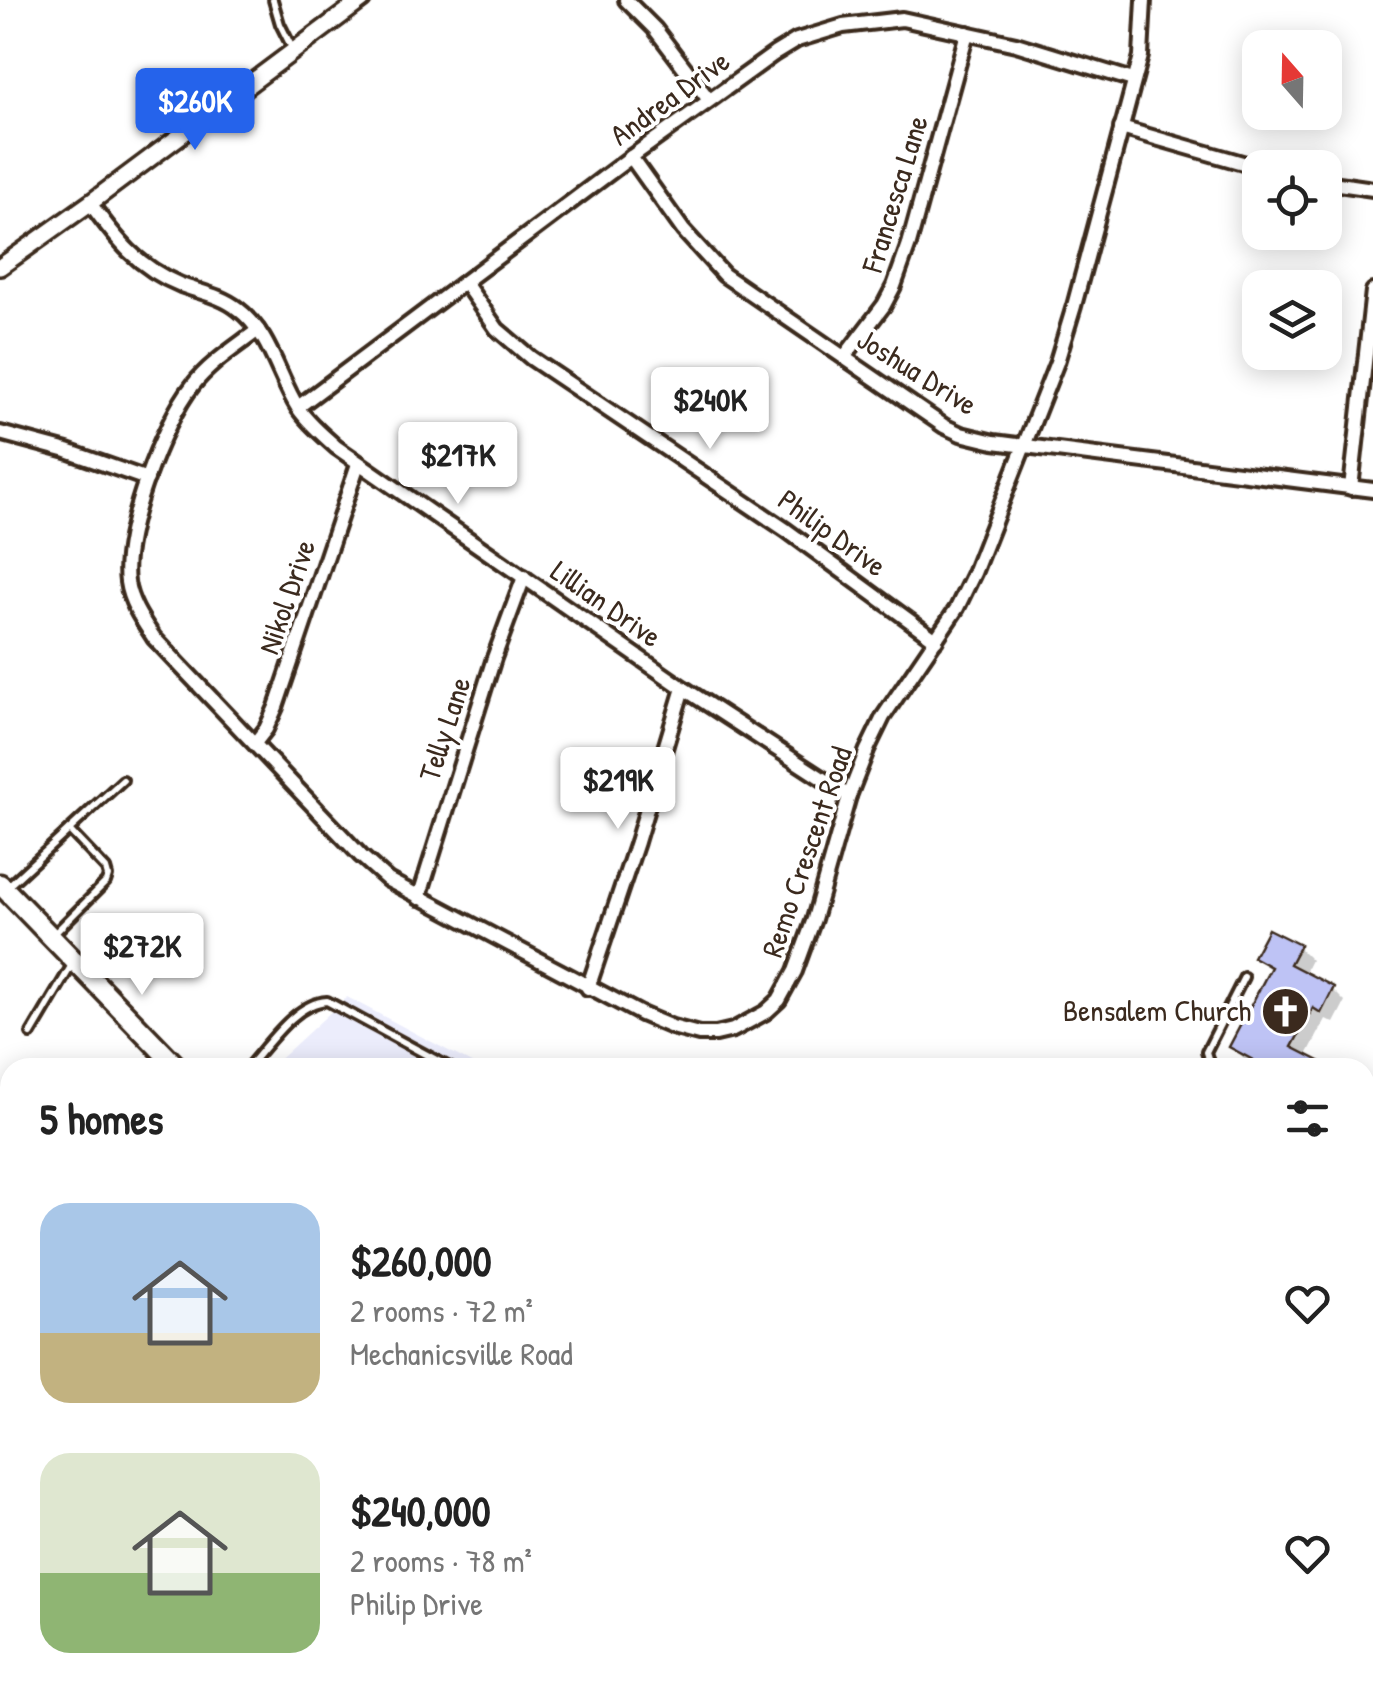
<!DOCTYPE html>
<html lang="en">
<head>
<meta charset="utf-8">
<style>
  :root { --surface:#fff; --page:#f2f2f2; --text:#222; --muted:#767676; --accent:#2563eb }
  body { margin:0; font-family:"Patrick Hand",sans-serif; background:var(--page); color:var(--text); height:100vh; display:flex; flex-direction:column; font-size:38px; white-space:nowrap }
  * { box-sizing:border-box; margin:0 }
  p { font-size:32px; color:var(--muted) }
  .icon { flex:none; width:55px; height:55px; fill:none; stroke:currentColor; stroke-width:2; stroke-linecap:round; stroke-linejoin:round }
  .map { position:relative; flex:1; overflow:hidden }
  .panel { position:absolute; left:0px; top:1058px; width:1375px; height:642px; display:flex; flex-direction:column; background:var(--surface); border-radius:30px 30px 0 0; box-shadow:0 5px 25px #0003 }
  .panel>* { flex:none }
  .needle { width:65px; rotate:340deg }
  .buttons { position:absolute; left:1242px; top:30px; display:grid; gap:20px }
  .buttons a { display:grid; place-items:center; width:100px; height:100px; border-radius:20px; background:var(--surface); box-shadow:0 5px 25px #0003; font-size:50px }
  .price { position:absolute; translate:-50% -85px; padding:0 22px; border-radius:10px; background:#fff; color:#222; font-size:32px; line-height:65px; filter:drop-shadow(0 2px 5px #0008) }
  .price::after { content:''; position:absolute; left:50%; top:60px; width:30px; height:22px; margin-left:-15px; background:inherit; clip-path:polygon(0 0,100% 0,50% 100%) }
  .price.selected { background:var(--accent); color:#fff }
  ul { padding:0; list-style:none }
  li { display:flex; align-items:center; gap:30px; height:250px; padding:0 40px }
  li span { display:grid; place-items:center; flex:none; width:280px; height:200px; border-radius:30px; color:#555 }
  li>.icon { margin-inline-start:auto }
  span .icon { width:120px; height:120px; fill:#fffc; stroke-width:1 }
  li b { font-size:42px }
  h2 { display:flex; justify-content:space-between; align-items:center; height:120px; padding:0 40px; font-size:42px }
  .map>svg:first-child { display:block }
  .built { fill:#ecedfc }
  .shadow { fill:#0003 }
  .building { fill:#bec3f5; stroke:#3b2a1e; stroke-width:2.5 }
  .lines { fill:none; stroke-linecap:round; stroke-linejoin:round }
  .service-casing { stroke:#3b2a1e; stroke-width:14 }
  .minor-casing { stroke:#3b2a1e; stroke-width:20 }
  .tertiary-casing { stroke:#3b2a1e; stroke-width:22 }
  .secondary-casing { stroke:#3b2a1e; stroke-width:25 }
  .primary-casing { stroke:#3b2a1e; stroke-width:28 }
  .service { stroke:#fff; stroke-width:6 }
  .minor { stroke:#fff; stroke-width:12 }
  .tertiary { stroke:#fff; stroke-width:15 }
  .secondary { stroke:#fff; stroke-width:18 }
  .primary { stroke:#fedf80; stroke-width:20 }
  .labels { text-anchor:middle; stroke-width:8; stroke-linejoin:round; paint-order:stroke }
  .street-label { font-size:30px; fill:#3b2a1e; stroke:#fff }
  .poi-label { font-size:30px; fill:#3b2a1e; stroke:#fff; text-anchor:end }
</style>
</head>
<body>
<div class="map">
<svg width="1373" height="1698" viewBox="0 0 1373 1698">
  <rect width="100%" height="100%" fill="#fff"/>
  <filter id="ink" filterUnits="userSpaceOnUse"><feTurbulence type="fractalNoise" baseFrequency=".01" numOctaves="2"/><feDisplacementMap in="SourceGraphic" scale="20" xChannelSelector="R" yChannelSelector="G"/><feConvolveMatrix kernelMatrix="1 2 1 2 8 2 1 2 1" color-interpolation-filters="sRGB"/></filter>
  <g filter="url(#ink)">
    <g class="built">
      <polygon points="347,997 479,1067 270,1068"/>
      <polygon points="1096,1690 1281,1690 1278,1698 1112,1698"/>
    </g>
    <g class="shadow">
      <polygon points="1298,947 1311,960 1304,974 1332,989 1345,1002 1334,1023 1326,1019 1306,1057 1321,1068 1261,1068 1245,1059 1232,1047 1272,971 1256,957"/>
      <polygon points="1215,1690 1251,1690 1247,1698 1231,1698"/>
    </g>
    <polygon class="building" points="1268,929 1300,945 1290,964 1334,987 1321,1013 1313,1008 1292,1047 1333,1068 1268,1068 1229,1047 1271,967 1253,957"/>
    <g class="lines">
      <defs>
        <g id="service">
          <polyline points="273,0 280,24 293,50"/>
          <polyline points="5,889 123,780"/>
          <polyline points="52,936 106,882 108,876 106,869 69,830"/>
          <polyline points="31,1034 73,963"/>
          <path d="M247 1068C268 1045 295 1003 327 1001L451 1068"/>
          <polyline points="1211,1068 1206,1052 1244,977"/>
          <polyline points="1365,1183 1373,1186"/>
          <polyline points="781,1698 783,1690"/>
          <polyline points="1171,1698 1176,1690"/>
        </g>
        <g id="minor">
          <polyline points="626,0 655,29 709,100"/>
          <polyline points="1121,128 1260,168"/>
          <polyline points="631,157 683,230 724,275 944,426 961,434 994,442 1373,490"/>
          <polyline points="1325,182 1373,189"/>
          <path d="M90 203C117 240 137 267 181 285 200 292 222 296 238 309 270 333 278 376 298 408 308 423 323 435 336 447L683 688 849 796"/>
          <polyline points="465,283 497,329 531,358 786,530 936,640"/>
          <path d="M258 330C236 347 210 363 193 385 163 422 120 535 127 582 130 603 143 621 154 638L361 856 388 880 641 1014 672 1027 699 1034H716L733 1030 766 1012 779 1000 795 971 814 919 849 796 867 750 883 717 957 608 974 573 1057 362 1074 306 1141 56 1144 0"/>
          <polyline points="845,356 884,305 894,286 909,244 967,33"/>
          <polyline points="298,407 631,157 774,54 797,40 843,26 902,19 1016,44 1133,80"/>
          <polyline points="0,433 67,451 147,479"/>
          <polyline points="1351,488 1373,291"/>
          <polyline points="255,743 266,729 276,707 358,464"/>
          <polyline points="419,898 494,658 524,577"/>
          <polyline points="588,988 637,842 683,688"/>
        </g>
        <polyline id="tertiary" points="0,267 90,203 362,0"/>
        <g id="secondary">
          <polyline points="0,884 178,1068"/>
          <polyline points="1061,1690 1077,1698"/>
        </g>
        <g id="primary">
          <polyline points="1365,1435 1373,1370"/>
          <polyline points="1328,1698 1329,1690"/>
        </g>
      </defs>
      <use href="#service" class="service-casing"/>
      <use href="#minor" class="minor-casing"/>
      <use href="#tertiary" class="tertiary-casing"/>
      <use href="#secondary" class="secondary-casing"/>
      <use href="#primary" class="primary-casing"/>
      <use href="#service" class="service"/>
      <use href="#minor" class="minor"/>
      <use href="#tertiary" class="tertiary"/>
      <use href="#secondary" class="secondary"/>
      <use href="#primary" class="primary"/>
    </g>
  </g>
  <defs>
    <symbol id="church-disc" viewBox="-11 -11 22 22"><circle r="9.5" fill="#3b2a1e" stroke="#fff"/><path d="M-1.2-6h2.4v3.5h3.3v2.4h-3.3V6h-2.4V-.1h-3.3v-2.4h3.3Z" fill="#fff"/></symbol>
  </defs>
  <g fill-rule="evenodd">
    <use href="#church-disc" x="1258" y="984" width="55" height="55"/>
  </g>
  <g class="labels">
    <g class="street-label">
      <text transform="translate(670 98) rotate(-36)" y="10">Andrea Drive</text>
      <text transform="translate(895 194) rotate(-73)" y="10">Francesca Lane</text>
      <text transform="translate(917 372) rotate(32)" y="10">Joshua Drive</text>
      <text transform="translate(832 533) rotate(36)" y="10">Philip Drive</text>
      <text transform="translate(287 597) rotate(-71)" y="10">Nikol Drive</text>
      <text transform="translate(606 604) rotate(35)" y="10">Lillian Drive</text>
      <text transform="translate(445 729) rotate(-72)" y="10">Telly Lane</text>
      <text transform="translate(807 852) rotate(-71)" y="10">Remo Crescent Road</text>
    </g>
    <g class="poi-label">
      <text x="1251" y="1021">Bensalem Church</text>
    </g>
  </g>
</svg>
<div class="buttons">
<a><svg class="needle" viewBox="-14 -14 28 28"><path d="M0-13l5 13h-10z" fill="#e53935"/><path d="M0 13l5-13h-10z" fill="#767676"/></svg></a>
<a><svg class="icon" aria-label="locate" viewBox="0 0 24 24"><circle cx="12" cy="12" r="6"/><path d="M12 2v4M12 18v4M2 12h4M18 12h4"/></svg></a>
<a><svg class="icon" aria-label="layers" viewBox="0 0 24 24"><path d="M12 4l9 5-9 5-9-5zM3 14l9 5 9-5"/></svg></a>
</div>
<b class="price selected" style="left:195px;top:153px">$260K</b>
<b class="price" style="left:710px;top:452px">$240K</b>
<b class="price" style="left:458px;top:507px">$217K</b>
<b class="price" style="left:618px;top:832px">$219K</b>
<b class="price" style="left:142px;top:998px">$272K</b>
<section class="panel">
<h2>5 homes<svg class="icon" aria-label="filters" viewBox="0 0 24 24"><path d="M4 7h16M4 17h16"/><circle cx="9" cy="7" r="2"/><circle cx="15" cy="17" r="2"/></svg></h2>
<ul>
<li><span style="background:linear-gradient(#a9c7e8 65%,#c2b280 0)"><svg class="icon" aria-label="home" viewBox="0 0 24 24"><path d="M3 11l9-7 9 7M6 9v11h12V9"/></svg></span><div><b>$260,000</b><p>2 rooms · 72 m²</p><p>Mechanicsville Road</p></div><svg class="icon" aria-label="heart" viewBox="0 0 24 24"><path d="M12 20l-8-8c-3-5 5-10 8-4 3-6 11-1 8 4z"/></svg></li>
<li><span style="background:linear-gradient(#dfe7d0 60%,#8fb573 0)"><svg class="icon" aria-label="home" viewBox="0 0 24 24"><path d="M3 11l9-7 9 7M6 9v11h12V9"/></svg></span><div><b>$240,000</b><p>2 rooms · 78 m²</p><p>Philip Drive</p></div><svg class="icon" aria-label="heart" viewBox="0 0 24 24"><path d="M12 20l-8-8c-3-5 5-10 8-4 3-6 11-1 8 4z"/></svg></li>
</ul>
</section>
</div>
</body>
</html>
